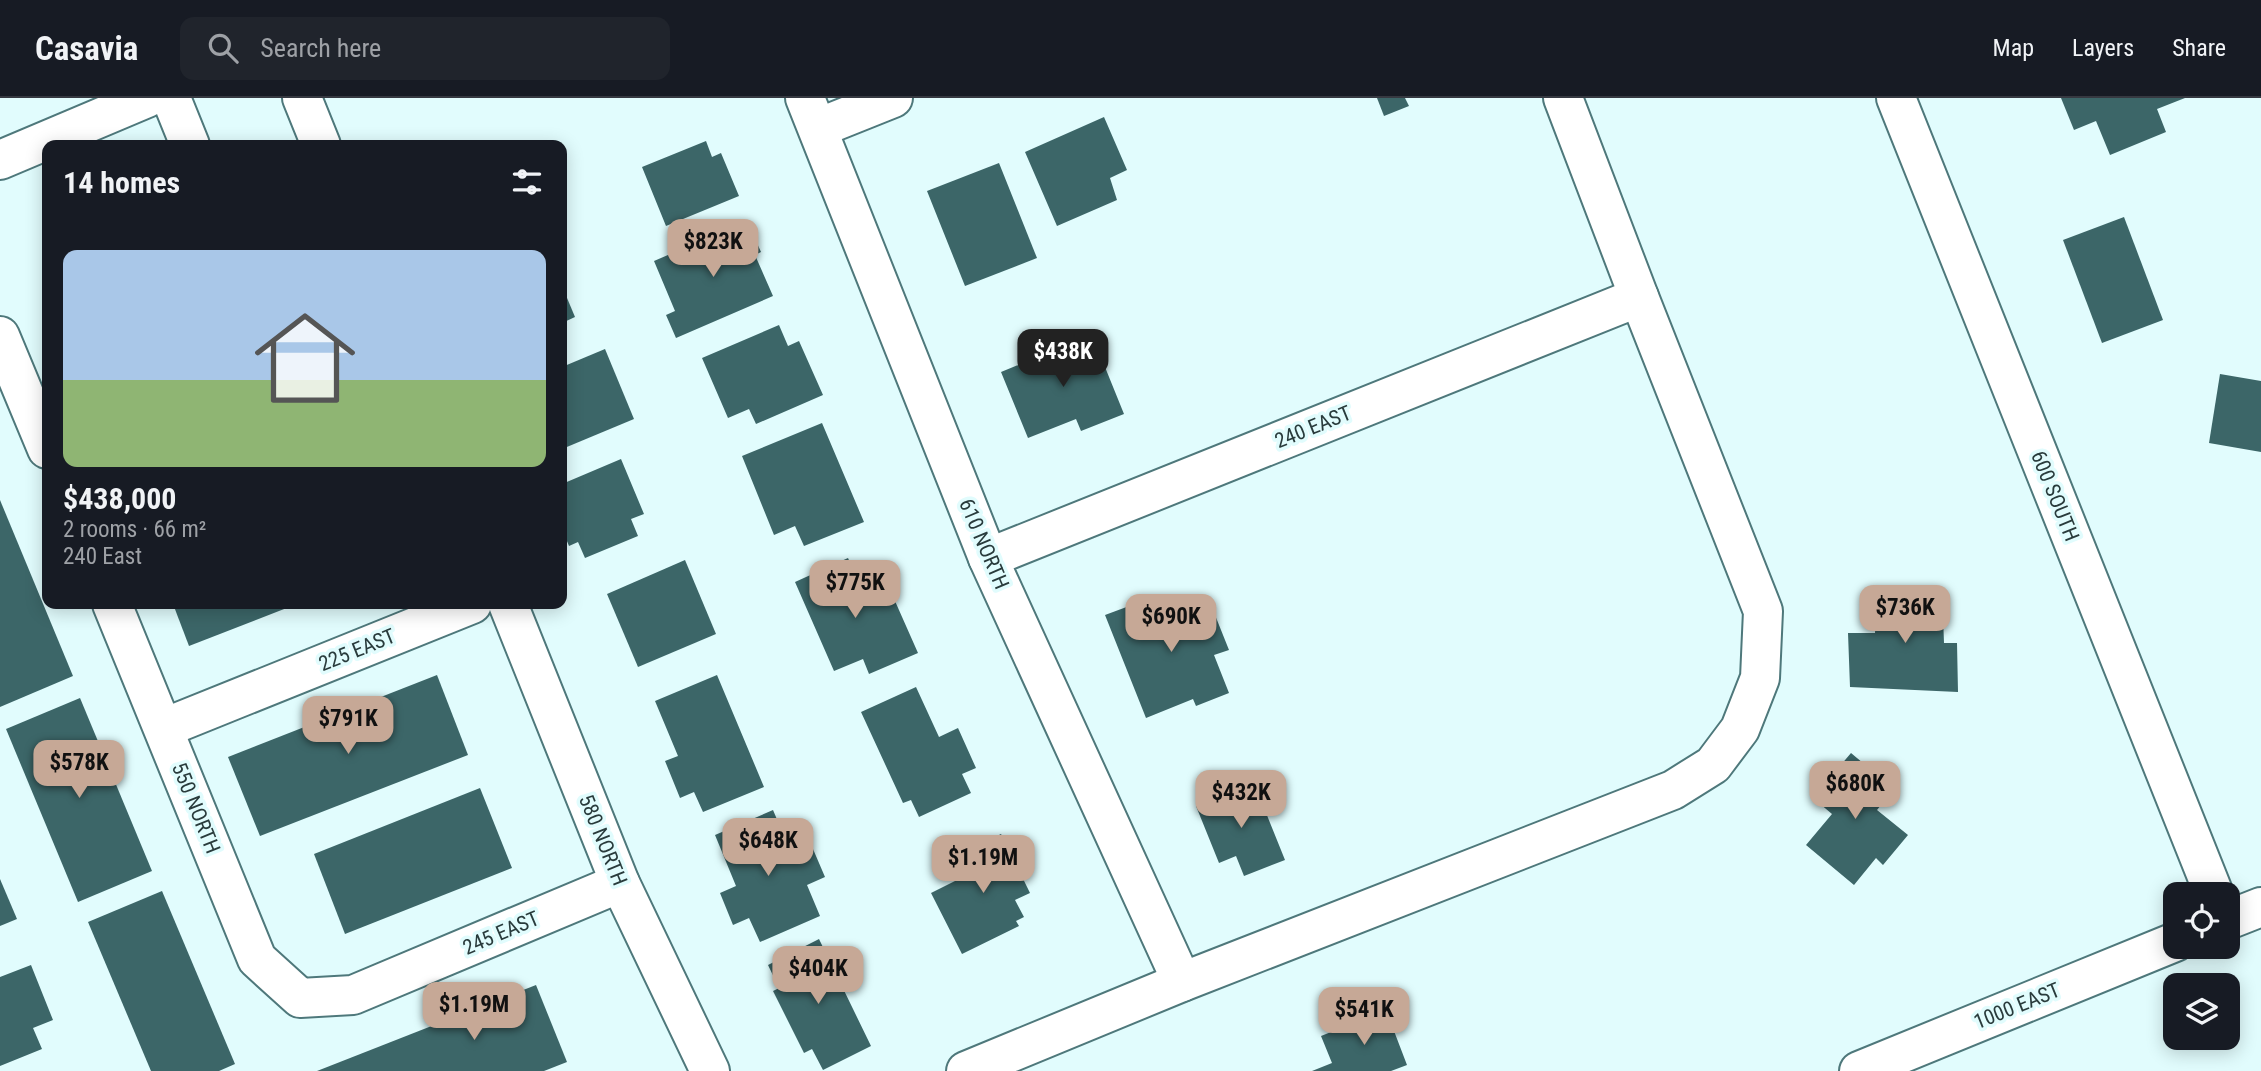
<!DOCTYPE html>
<html lang="en">
<head>
<meta charset="utf-8">
<style>
  :root { --surface:#171b24; --page:#20242c; --text:#f1f3f6; --muted:#9ea1a6; --line:#363941; --accent:#c6a896 }
  body { margin:0; font-family:"Roboto Condensed",sans-serif; background:var(--page); color:var(--text); height:100vh; display:flex; flex-direction:column; font-size:26px; white-space:nowrap }
  * { box-sizing:border-box; margin:0 }
  p { font-size:23px; color:var(--muted) }
  .icon { flex:none; width:38px; height:38px; fill:none; stroke:currentColor; stroke-width:2; stroke-linecap:round; stroke-linejoin:round }
  .map { position:relative; flex:1; overflow:hidden }
  .side { position:absolute; left:42px; top:42px; width:525px; height:469px; display:flex; flex-direction:column; background:var(--surface); border-radius:14px; box-shadow:0 4px 18px #0003 }
  .side>* { flex:none }
  .fabs { position:absolute; left:2163px; top:784px; display:grid; gap:14px }
  .fabs a { display:grid; place-items:center; width:77px; height:77px; border-radius:14px; background:var(--surface); box-shadow:0 4px 18px #0003; font-size:35px }
  .price { position:absolute; translate:-50% -60px; padding:0 16px; border-radius:14px; background:var(--accent); color:#111; font-size:23px; line-height:46px; filter:drop-shadow(0 2px 4px #0008) }
  .price::after { content:''; position:absolute; left:50%; top:42px; width:21px; height:16px; margin-left:-10px; background:inherit; clip-path:polygon(0 0,100% 0,50% 100%) }
  .price.active { background:#222; color:#fff }
  ul { padding:0; list-style:none }
  li { display:grid; align-content:center; gap:14px; height:371px; padding:0 21px }
  li span { display:grid; place-items:center; height:217px; border-radius:14px; color:#555 }
  li>.icon { margin-inline-start:auto }
  span .icon { width:126px; height:126px; fill:#fffc; stroke-width:1 }
  li b { font-size:30px }
  h2 { display:flex; justify-content:space-between; align-items:center; height:84px; padding:0 21px; font-size:30px }
  header { display:flex; align-items:center; gap:42px; box-sizing:border-box; height:98px; padding:0 35px; background:var(--surface); border-bottom:2px solid var(--line) }
  header strong { font-size:33px }
  nav { display:flex; gap:38px; margin-inline-start:auto; font-size:24px }
  .search { width:490px; height:63px; background:var(--page); display:flex; align-items:center; gap:18px; box-sizing:border-box; padding:0 24px; border-radius:14px; color:var(--muted); font-size:26px }
  .map>svg:first-child { display:block }
  .building { fill:#3c6668 }
  .lines { fill:none; stroke-linecap:round; stroke-linejoin:round }
  .minor-casing { stroke:#4e787b; stroke-width:42 }
  .minor { stroke:#fff; stroke-width:38 }
  .labels { text-anchor:middle; stroke-width:7; stroke-linejoin:round; paint-order:stroke }
  .street-label { font-size:21px; fill:#293b3c; stroke:#e1fcfd }
</style>
</head>
<body>
<header>
<strong>Casavia</strong>
<div class="search"><svg class="icon" aria-label="search" viewBox="0 0 24 24"><circle cx="10" cy="10" r="6"/><path d="M15 15l6 6"/></svg>Search here</div>
<nav><a>Map</a><a>Layers</a><a>Share</a></nav>
</header>
<div class="map">
<svg width="2261" height="973" viewBox="0 0 2261 973">
  <rect width="100%" height="100%" fill="#e1fcfd"/>
  <g class="building">
    <polygon points="1377,0 1405,0 1409,8 1384,18"/>
    <polygon points="2061,0 2185,0 2157,11 2166,34 2110,57 2096,23 2074,32"/>
    <polygon points="1104,19 1127,72 1110,80 1117,102 1057,128 1025,54"/>
    <polygon points="706,43 712,59 721,55 739,98 666,128 642,69"/>
    <polygon points="999,65 1037,160 965,188 927,93"/>
    <polygon points="2124,119 2163,222 2102,245 2063,142"/>
    <polygon points="747,123 761,154 755,157 773,198 676,240 666,217 675,213 654,163"/>
    <polygon points="562,188 575,219 562,225"/>
    <polygon points="779,227 788,248 799,243 823,297 756,326 749,311 728,320 702,260"/>
    <polygon points="1092,237 1124,316 1081,333 1076,321 1028,340 1001,274"/>
    <polygon points="605,251 634,321 562,351 562,269"/>
    <polygon points="2220,276 2261,283 2261,354 2209,345"/>
    <polygon points="822,325 864,424 804,448 795,428 774,437 742,358"/>
    <polygon points="621,361 644,416 631,421 638,438 585,460 578,444 569,448 562,431 562,409 567,407 562,393 562,386"/>
    <polygon points="0,402 73,578 0,609"/>
    <polygon points="848,460 867,504 891,494 918,555 869,576 863,561 834,573 795,484"/>
    <polygon points="685,462 716,536 638,569 607,496"/>
    <polygon points="1877,490 1942,491 1944,545 1957,545 1958,594 1850,589 1848,535 1875,535"/>
    <polygon points="1209,502 1229,552 1214,557 1229,595 1196,608 1193,601 1146,620 1105,517 1140,504 1146,518 1177,505 1183,512"/>
    <polygon points="173,506 297,506 189,548"/>
    <polygon points="437,577 468,657 260,738 228,659"/>
    <polygon points="717,577 764,689 703,714 694,694 680,700 665,663 678,658 655,603"/>
    <polygon points="916,589 939,639 958,630 976,670 962,676 971,695 919,719 911,702 903,705 861,614"/>
    <polygon points="80,600 152,773 78,804 6,631"/>
    <polygon points="1851,655 1894,691 1877,712 1908,737 1883,767 1876,760 1854,787 1806,747 1832,716 1813,700"/>
    <polygon points="1254,685 1285,762 1244,778 1236,758 1219,765 1196,708"/>
    <polygon points="480,690 512,770 345,836 314,756"/>
    <polygon points="773,712 793,759 813,751 825,779 807,787 820,818 760,844 749,820 733,827 720,795 736,788 715,737"/>
    <polygon points="1001,736 1030,795 1015,802 1024,819 1016,823 1019,828 962,856 931,795 965,778 955,759"/>
    <polygon points="0,781 17,821 0,828"/>
    <polygon points="162,793 235,966 219,973 151,973 88,824"/>
    <polygon points="819,841 871,948 823,972 812,951 804,955 773,893 779,890 768,867"/>
    <polygon points="31,867 53,922 33,930 42,951 0,968 0,879"/>
    <polygon points="536,887 567,964 544,973 317,973"/>
    <polygon points="1386,912 1407,967 1391,973 1312,973 1332,965 1321,938"/>
  </g>
  <g class="lines">
    <defs>
      <g id="minor">
        <polyline points="171,0 190,47"/>
        <polyline points="302,0 321,47"/>
        <polyline points="805,0 988,460 1182,884"/>
        <polyline points="1896,0 2214,796"/>
        <polyline points="818,30 893,0"/>
        <polyline points="0,62 147,0"/>
        <polyline points="0,238 47,351"/>
        <polyline points="988,460 1639,199"/>
        <polyline points="112,506 257,861 300,900 353,897 620,785"/>
        <polyline points="508,506 620,785 710,973"/>
        <polyline points="164,630 472,506"/>
        <polyline points="2228,822 2261,809"/>
        <polyline points="966,973 1182,884 1673,692 1713,667 1740,631 1760,580 1763,513 1639,199 1563,0"/>
        <polyline points="1859,973 2175,844"/>
      </g>
    </defs>
    <use href="#minor" class="minor-casing"/>
    <use href="#minor" class="minor"/>
  </g>
  <g class="labels">
    <g class="street-label">
      <text transform="translate(1313 329) rotate(-22)" y="7">240 EAST</text>
      <text transform="translate(2055 398) rotate(68)" y="7">600 SOUTH</text>
      <text transform="translate(984 446) rotate(67)" y="7">610 NORTH</text>
      <text transform="translate(357 552) rotate(-22)" y="7">225 EAST</text>
      <text transform="translate(196 710) rotate(68)" y="7">550 NORTH</text>
      <text transform="translate(603 742) rotate(68)" y="7">580 NORTH</text>
      <text transform="translate(501 835) rotate(-23)" y="7">245 EAST</text>
      <text transform="translate(2017 908) rotate(-22)" y="7">1000 EAST</text>
    </g>
  </g>
</svg>
<div class="fabs">
<a><svg class="icon" aria-label="locate" viewBox="0 0 24 24"><circle cx="12" cy="12" r="6"/><path d="M12 2v4M12 18v4M2 12h4M18 12h4"/></svg></a>
<a><svg class="icon" aria-label="layers" viewBox="0 0 24 24"><path d="M12 4l9 5-9 5-9-5zM3 14l9 5 9-5"/></svg></a>
</div>
<b class="price" style="left:713px;top:181px">$823K</b>
<b class="price active" style="left:1063px;top:291px">$438K</b>
<b class="price" style="left:855px;top:522px">$775K</b>
<b class="price" style="left:1905px;top:547px">$736K</b>
<b class="price" style="left:1171px;top:556px">$690K</b>
<b class="price" style="left:348px;top:658px">$791K</b>
<b class="price" style="left:79px;top:702px">$578K</b>
<b class="price" style="left:1855px;top:723px">$680K</b>
<b class="price" style="left:1241px;top:732px">$432K</b>
<b class="price" style="left:768px;top:780px">$648K</b>
<b class="price" style="left:983px;top:797px">$1.19M</b>
<b class="price" style="left:818px;top:908px">$404K</b>
<b class="price" style="left:474px;top:944px">$1.19M</b>
<b class="price" style="left:1364px;top:949px">$541K</b>
<section class="side">
<h2>14 homes<svg class="icon" aria-label="filters" viewBox="0 0 24 24"><path d="M4 7h16M4 17h16"/><circle cx="9" cy="7" r="2"/><circle cx="15" cy="17" r="2"/></svg></h2>
<ul>
<li><span style="background:linear-gradient(#a9c7e8 60%,#8fb573 0)"><svg class="icon" aria-label="home" viewBox="0 0 24 24"><path d="M3 11l9-7 9 7M6 9v11h12V9"/></svg></span><div><b>$438,000</b><p>2 rooms · 66 m²</p><p>240 East</p></div></li>
</ul>
</section>
</div>
</body>
</html>
